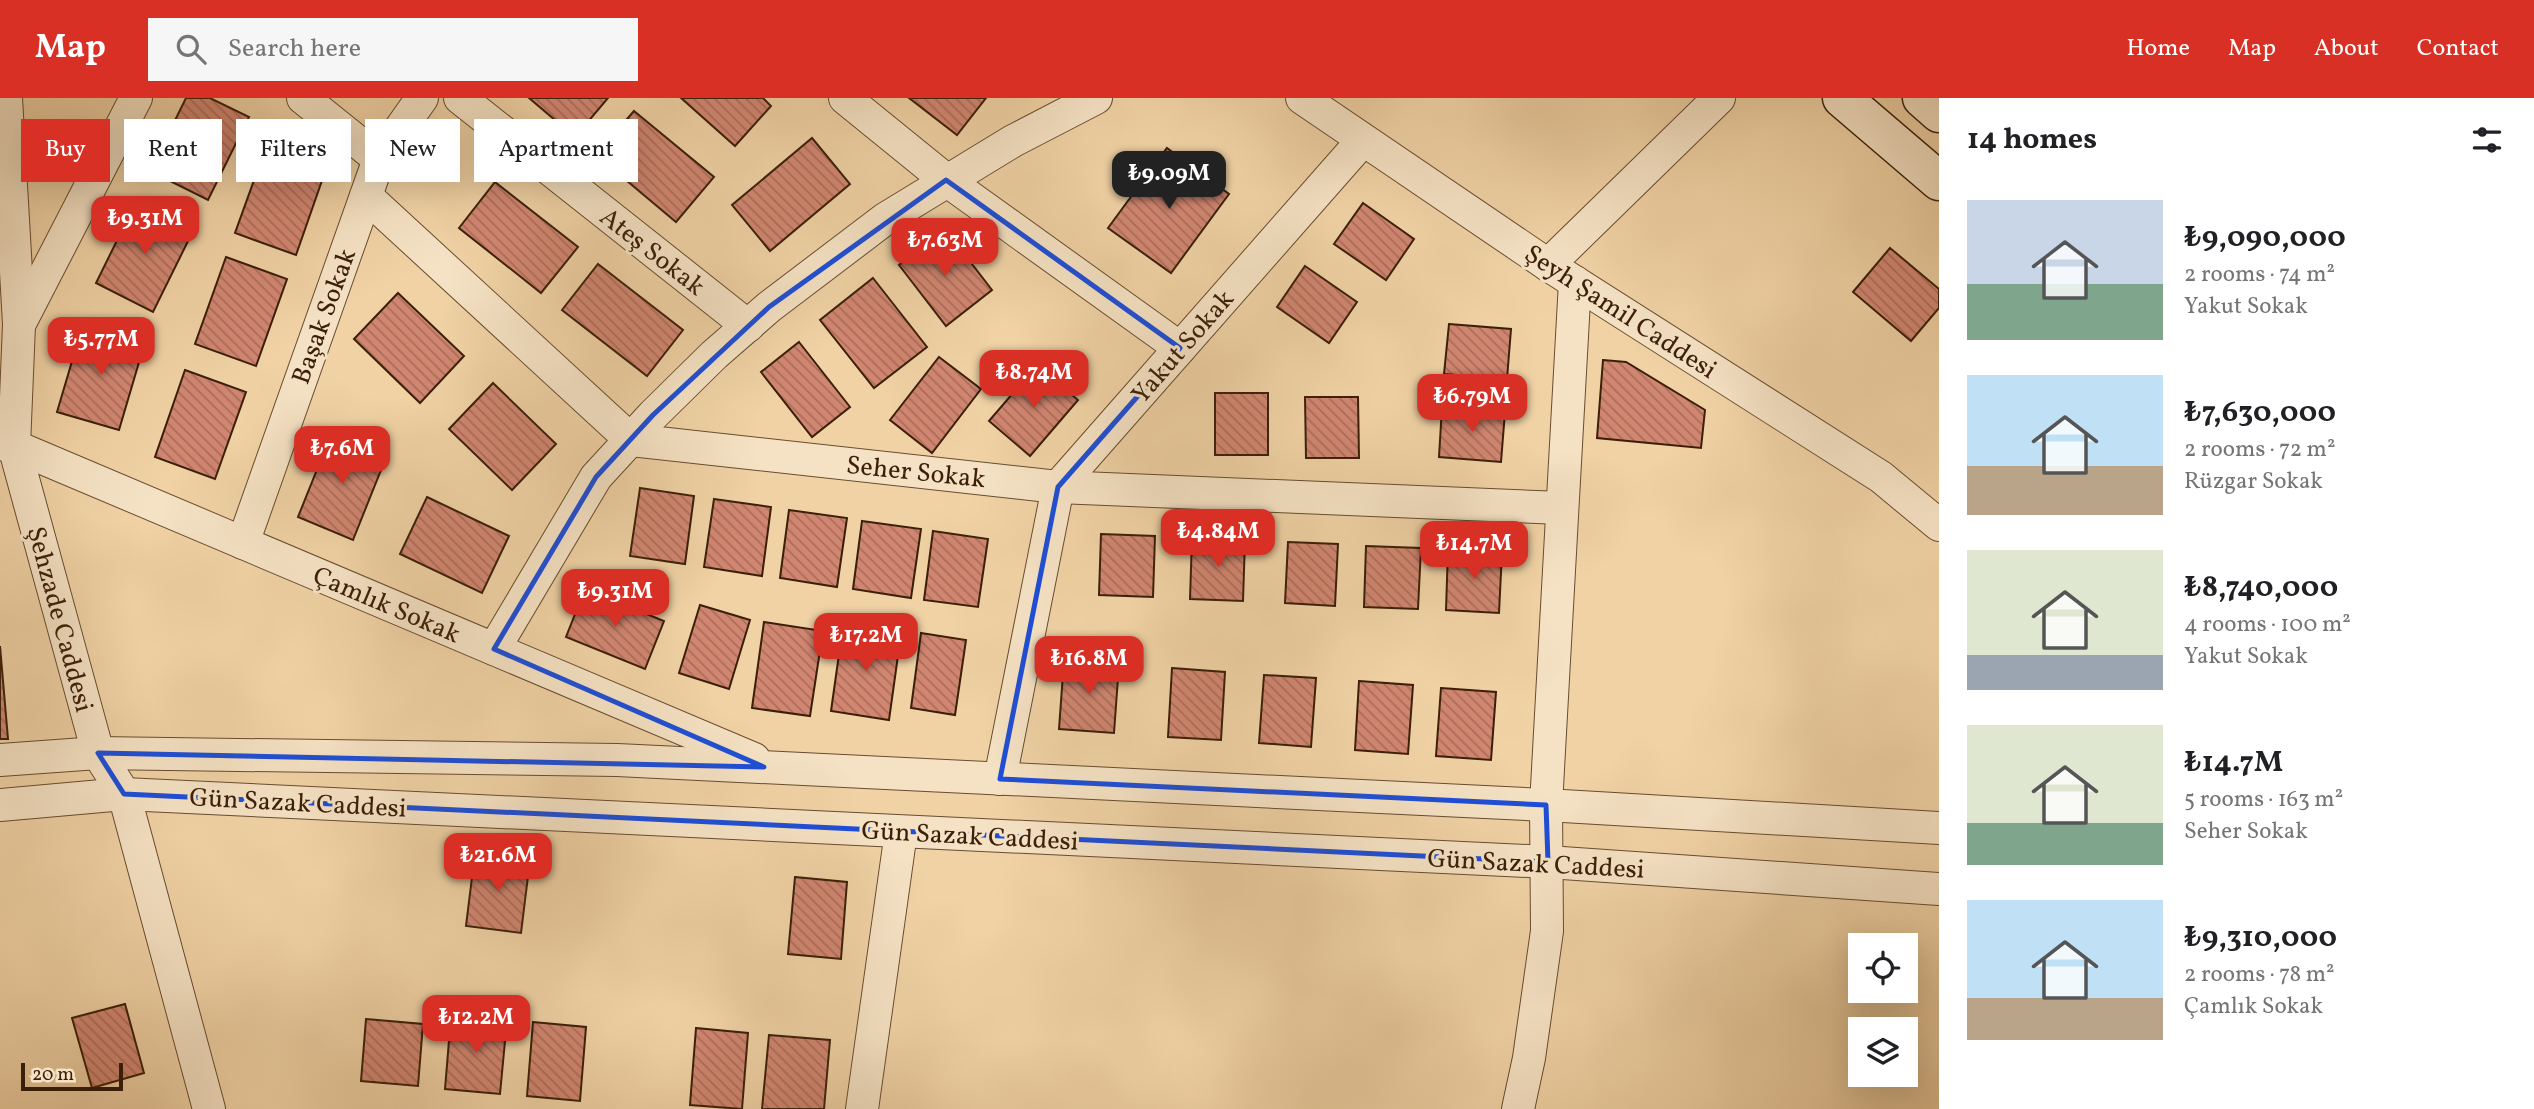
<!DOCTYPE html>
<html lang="en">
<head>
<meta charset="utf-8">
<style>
  :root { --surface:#fff; --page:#f6f6f6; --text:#202124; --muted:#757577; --accent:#d93025 }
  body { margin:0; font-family:Vollkorn,serif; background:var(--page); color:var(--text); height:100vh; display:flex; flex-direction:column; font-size:26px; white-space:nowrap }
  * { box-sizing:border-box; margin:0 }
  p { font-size:23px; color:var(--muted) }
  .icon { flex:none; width:38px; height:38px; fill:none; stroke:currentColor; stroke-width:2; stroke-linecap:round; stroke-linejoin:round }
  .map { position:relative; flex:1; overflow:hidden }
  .panel { display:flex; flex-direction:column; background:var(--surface); width:595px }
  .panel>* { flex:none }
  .top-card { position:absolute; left:21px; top:21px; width:665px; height:63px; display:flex; gap:14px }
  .buttons { position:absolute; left:1848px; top:835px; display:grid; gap:14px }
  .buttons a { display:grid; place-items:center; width:70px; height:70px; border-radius:0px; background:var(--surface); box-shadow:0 7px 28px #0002; font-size:35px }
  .scale { position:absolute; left:21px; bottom:18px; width:102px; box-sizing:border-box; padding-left:7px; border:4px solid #3b1f09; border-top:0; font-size:19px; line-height:24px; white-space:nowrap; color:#3b1f09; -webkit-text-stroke:5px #f5e2c4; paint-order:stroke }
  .price { position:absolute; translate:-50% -60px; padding:0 16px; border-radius:14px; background:var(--accent); color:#fff; font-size:23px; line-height:46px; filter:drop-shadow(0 2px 4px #0008) }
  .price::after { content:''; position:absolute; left:50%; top:42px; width:21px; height:16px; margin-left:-10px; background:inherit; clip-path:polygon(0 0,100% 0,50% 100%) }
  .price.active { background:#222; color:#fff }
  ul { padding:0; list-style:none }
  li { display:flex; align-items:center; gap:21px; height:175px; padding:0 28px }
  li span { display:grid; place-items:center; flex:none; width:196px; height:140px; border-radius:0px; color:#555 }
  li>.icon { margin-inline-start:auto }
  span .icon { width:84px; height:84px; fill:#fffc; stroke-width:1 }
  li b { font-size:30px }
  h2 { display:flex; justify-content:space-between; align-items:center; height:84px; padding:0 28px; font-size:30px }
  .tag { padding:0 24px; border-radius:0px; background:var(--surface); box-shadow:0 7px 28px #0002; font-size:24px; line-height:63px }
  .tag.active { background:var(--accent); color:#fff }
  header { display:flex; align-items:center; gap:42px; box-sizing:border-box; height:98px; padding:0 35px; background:var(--accent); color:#fff }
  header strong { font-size:33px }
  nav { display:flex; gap:38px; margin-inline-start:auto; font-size:24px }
  .search { width:490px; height:63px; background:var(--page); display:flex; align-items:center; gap:18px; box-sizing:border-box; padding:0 24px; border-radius:0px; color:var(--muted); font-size:26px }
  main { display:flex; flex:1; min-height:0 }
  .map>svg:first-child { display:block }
  .building { fill:url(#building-back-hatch); stroke:#3b1f09; stroke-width:2 }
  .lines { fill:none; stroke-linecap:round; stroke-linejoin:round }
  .street-casing { stroke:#684c30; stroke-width:34 }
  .secondary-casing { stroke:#3b1f09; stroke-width:41 }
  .street { stroke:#f5e2c4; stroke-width:32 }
  .secondary { stroke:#f5e2c4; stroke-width:38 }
  .marked { fill:none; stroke:#1d4ed8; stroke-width:5; stroke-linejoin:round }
  .labels { text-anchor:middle; stroke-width:6; stroke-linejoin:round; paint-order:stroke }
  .street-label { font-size:26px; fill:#3b1f09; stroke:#f5e2c4 }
</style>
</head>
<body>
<header>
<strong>Map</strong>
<div class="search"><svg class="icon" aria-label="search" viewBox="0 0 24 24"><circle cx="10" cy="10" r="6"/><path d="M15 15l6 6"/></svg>Search here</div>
<nav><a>Home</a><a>Map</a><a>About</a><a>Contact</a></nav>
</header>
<main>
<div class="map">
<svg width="1939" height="1011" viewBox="0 0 1939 1011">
  <defs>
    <pattern id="building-back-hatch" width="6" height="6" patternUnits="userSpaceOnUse" patternTransform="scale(1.75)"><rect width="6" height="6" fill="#d18671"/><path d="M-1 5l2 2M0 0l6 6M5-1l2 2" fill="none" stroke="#ab6d5b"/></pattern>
  </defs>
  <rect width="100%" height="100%" fill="#f0d2a5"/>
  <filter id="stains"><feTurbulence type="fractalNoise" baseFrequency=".00286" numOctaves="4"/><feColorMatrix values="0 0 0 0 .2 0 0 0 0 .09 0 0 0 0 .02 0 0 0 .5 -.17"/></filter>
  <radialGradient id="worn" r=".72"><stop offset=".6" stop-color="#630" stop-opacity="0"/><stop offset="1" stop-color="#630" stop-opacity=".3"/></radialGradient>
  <g class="building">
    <polygon points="186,0 210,0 249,19 208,102 150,73"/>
    <polygon points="529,0 608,0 575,39"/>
    <polygon points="681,0 763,0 771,8 735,48"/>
    <polygon points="909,0 986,0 957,37"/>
    <polygon points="634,13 714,79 676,124 596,57"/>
    <polygon points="812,40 850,86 770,153 732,107"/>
    <polygon points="266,49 326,71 296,157 235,135"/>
    <polygon points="1167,50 1229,96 1171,175 1108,130"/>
    <polygon points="495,84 578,149 541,195 459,130"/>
    <polygon points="137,102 194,131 153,214 96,185"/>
    <polygon points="1363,105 1414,141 1386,182 1334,146"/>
    <polygon points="945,131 992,192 946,228 899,167"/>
    <polygon points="1890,150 1939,191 1939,210 1911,243 1853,194"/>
    <polygon points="226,159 287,181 256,268 195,246"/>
    <polygon points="598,166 683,232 647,278 562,212"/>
    <polygon points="1305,168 1357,204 1329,245 1277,209"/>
    <polygon points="873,180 927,249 874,290 820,222"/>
    <polygon points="398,195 464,258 420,305 354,241"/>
    <polygon points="83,226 145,244 119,332 57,314"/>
    <polygon points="1449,226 1511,231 1507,281 1444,276"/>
    <polygon points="799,244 850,309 812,339 761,274"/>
    <polygon points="939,259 981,291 932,355 890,322"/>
    <polygon points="1603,262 1626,264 1705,312 1701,350 1597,340"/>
    <polygon points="1037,267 1078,302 1030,358 989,323"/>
    <polygon points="185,272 246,294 215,381 155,359"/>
    <polygon points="493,285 556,346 512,392 449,331"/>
    <rect x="1215" y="295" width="53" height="62"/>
    <polygon points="1305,299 1358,299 1359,360 1306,360"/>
    <polygon points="1442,309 1505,314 1501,364 1439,359"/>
    <polygon points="332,334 387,357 353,442 298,419"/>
    <polygon points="640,390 694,398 685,466 630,458"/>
    <polygon points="427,399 509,438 482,495 400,456"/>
    <polygon points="714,401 771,409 762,478 704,469"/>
    <polygon points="789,412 847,420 837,489 780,480"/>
    <polygon points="862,423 921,431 911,500 853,491"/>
    <polygon points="933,433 988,441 978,509 924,502"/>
    <polygon points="1101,436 1155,438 1153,499 1099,497"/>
    <polygon points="1192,440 1245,442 1243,503 1190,501"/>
    <polygon points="1288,444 1338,446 1335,508 1285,505"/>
    <polygon points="1366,448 1421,450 1418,511 1364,509"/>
    <polygon points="1448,451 1502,454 1499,515 1446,512"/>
    <polygon points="585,491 664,523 645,571 566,539"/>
    <polygon points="700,507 750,522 729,591 679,575"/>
    <polygon points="764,524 823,533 810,618 752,610"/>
    <polygon points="843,528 901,536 889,622 831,613"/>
    <polygon points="921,535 966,542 955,617 911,610"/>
    <polygon points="0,548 8,641 0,641"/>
    <polygon points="1064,562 1119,566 1114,635 1059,631"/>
    <polygon points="1172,570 1225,574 1221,642 1168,639"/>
    <polygon points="1264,577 1316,580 1311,649 1259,645"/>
    <polygon points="1359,583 1413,587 1408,656 1355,652"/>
    <polygon points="1441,590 1496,594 1491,662 1436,658"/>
    <polygon points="475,755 530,762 521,835 466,828"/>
    <polygon points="795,779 847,784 841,861 788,856"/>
    <polygon points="125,906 144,975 92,990 72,920"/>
    <polygon points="451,918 507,922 500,996 445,991"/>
    <polygon points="366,921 423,926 418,988 361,983"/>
    <polygon points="533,924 586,929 580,1003 527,998"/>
    <polygon points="696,930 748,935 742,1011 690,1007"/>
    <polygon points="769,937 830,942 824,1011 762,1011"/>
  </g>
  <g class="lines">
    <defs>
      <g id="street">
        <polyline points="6,0 19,226"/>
        <polyline points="136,0 19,227 14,348 98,655 124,696 209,1011"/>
        <polyline points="303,0 379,61"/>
        <polyline points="460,0 748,228"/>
        <polyline points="845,0 946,82 1180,250"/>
        <polyline points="1302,0 1548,167 1881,379 1939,427"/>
        <polyline points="366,98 631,342 1058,389 1562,410"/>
        <polyline points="1548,167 1719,0"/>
        <polyline points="0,346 14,348 754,661"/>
        <polyline points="243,445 379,61 422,0"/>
        <polyline points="494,551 596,379 653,317 714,257 769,209 885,121 1013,43 1096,0"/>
        <polyline points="0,662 98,655 617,662 1546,707 1939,730"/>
        <polyline points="1000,681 1058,389 1363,42"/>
        <polyline points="0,707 124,696 1548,764 1939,791"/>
        <polyline points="862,1011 901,734"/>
        <polyline points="1518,1011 1529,960 1547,833 1546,707 1575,184"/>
      </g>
      <g id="secondary">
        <polyline points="1842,0 1939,83"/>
        <polyline points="1922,0 1939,15"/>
      </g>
    </defs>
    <use href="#street" class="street-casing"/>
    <use href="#secondary" class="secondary-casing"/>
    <use href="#street" class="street"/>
    <use href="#secondary" class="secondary"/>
  </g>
  <path class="marked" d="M946 82 1180 250 1058 389 1000 681 1546 707 1548 764 124 696 98 655 764 669 494 551 596 379 653 317 769 209Z"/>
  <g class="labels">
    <g class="street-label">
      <text transform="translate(653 153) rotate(38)" y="9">Ateş Sokak</text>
      <text transform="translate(1621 213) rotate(33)" y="9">Şeyh Şamil Caddesi</text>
      <text transform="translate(323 218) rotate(-70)" y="9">Başak Sokak</text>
      <text transform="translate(1182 248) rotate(-49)" y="9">Yakut Sokak</text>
      <text transform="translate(916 373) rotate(6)" y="9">Seher Sokak</text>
      <text transform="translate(387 506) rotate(23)" y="9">Çamlık Sokak</text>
      <text transform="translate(61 521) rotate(75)" y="9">Şehzade Caddesi</text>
      <text transform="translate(298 704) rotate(3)" y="9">Gün Sazak Caddesi</text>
      <text transform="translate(970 737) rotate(3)" y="9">Gün Sazak Caddesi</text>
      <text transform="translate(1536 765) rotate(3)" y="9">Gün Sazak Caddesi</text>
    </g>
  </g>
  <rect width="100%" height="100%" filter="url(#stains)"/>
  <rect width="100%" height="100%" fill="url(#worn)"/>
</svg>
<div class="buttons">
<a><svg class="icon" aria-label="locate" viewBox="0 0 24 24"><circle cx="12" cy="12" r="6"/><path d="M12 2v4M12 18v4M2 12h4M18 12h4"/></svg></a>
<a><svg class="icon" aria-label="layers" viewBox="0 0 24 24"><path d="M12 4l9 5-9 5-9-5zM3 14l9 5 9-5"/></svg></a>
</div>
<div class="scale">20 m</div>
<b class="price active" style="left:1169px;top:113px">₺9.09M</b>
<b class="price" style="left:145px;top:158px">₺9.31M</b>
<b class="price" style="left:945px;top:180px">₺7.63M</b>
<b class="price" style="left:101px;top:279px">₺5.77M</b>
<b class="price" style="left:1034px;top:312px">₺8.74M</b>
<b class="price" style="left:1472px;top:336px">₺6.79M</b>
<b class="price" style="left:342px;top:388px">₺7.6M</b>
<b class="price" style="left:1218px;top:471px">₺4.84M</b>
<b class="price" style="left:1474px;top:483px">₺14.7M</b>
<b class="price" style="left:615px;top:531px">₺9.31M</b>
<b class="price" style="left:866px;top:575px">₺17.2M</b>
<b class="price" style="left:1089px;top:598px">₺16.8M</b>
<b class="price" style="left:498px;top:795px">₺21.6M</b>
<b class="price" style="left:476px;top:957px">₺12.2M</b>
<div class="top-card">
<a class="tag active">Buy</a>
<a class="tag">Rent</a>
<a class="tag">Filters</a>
<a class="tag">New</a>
<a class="tag">Apartment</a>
</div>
</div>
<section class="panel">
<h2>14 homes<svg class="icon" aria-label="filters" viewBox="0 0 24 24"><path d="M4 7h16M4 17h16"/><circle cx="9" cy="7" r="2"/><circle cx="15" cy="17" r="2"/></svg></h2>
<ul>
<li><span style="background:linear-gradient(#c9d6e8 60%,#7fa58c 0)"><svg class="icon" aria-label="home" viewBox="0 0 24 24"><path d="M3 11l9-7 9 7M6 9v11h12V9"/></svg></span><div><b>₺9,090,000</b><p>2 rooms · 74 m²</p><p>Yakut Sokak</p></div></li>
<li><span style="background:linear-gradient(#bfe0f5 65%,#b9a48a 0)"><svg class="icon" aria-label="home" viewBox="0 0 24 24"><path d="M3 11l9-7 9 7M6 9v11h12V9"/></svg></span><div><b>₺7,630,000</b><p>2 rooms · 72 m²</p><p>Rüzgar Sokak</p></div></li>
<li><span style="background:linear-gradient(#dfe7d0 75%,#9aa5b1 0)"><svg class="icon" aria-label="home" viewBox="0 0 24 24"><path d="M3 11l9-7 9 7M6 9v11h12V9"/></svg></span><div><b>₺8,740,000</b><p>4 rooms · 100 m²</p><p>Yakut Sokak</p></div></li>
<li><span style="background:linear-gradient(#dfe7d0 70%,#7fa58c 0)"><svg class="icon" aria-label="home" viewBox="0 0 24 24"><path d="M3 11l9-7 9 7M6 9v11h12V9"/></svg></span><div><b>₺14.7M</b><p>5 rooms · 163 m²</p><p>Seher Sokak</p></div></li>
<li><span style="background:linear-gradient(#bfe0f5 70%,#b9a48a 0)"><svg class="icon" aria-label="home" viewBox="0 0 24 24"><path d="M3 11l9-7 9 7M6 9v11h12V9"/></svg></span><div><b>₺9,310,000</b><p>2 rooms · 78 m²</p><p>Çamlık Sokak</p></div></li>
</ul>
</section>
</main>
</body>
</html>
